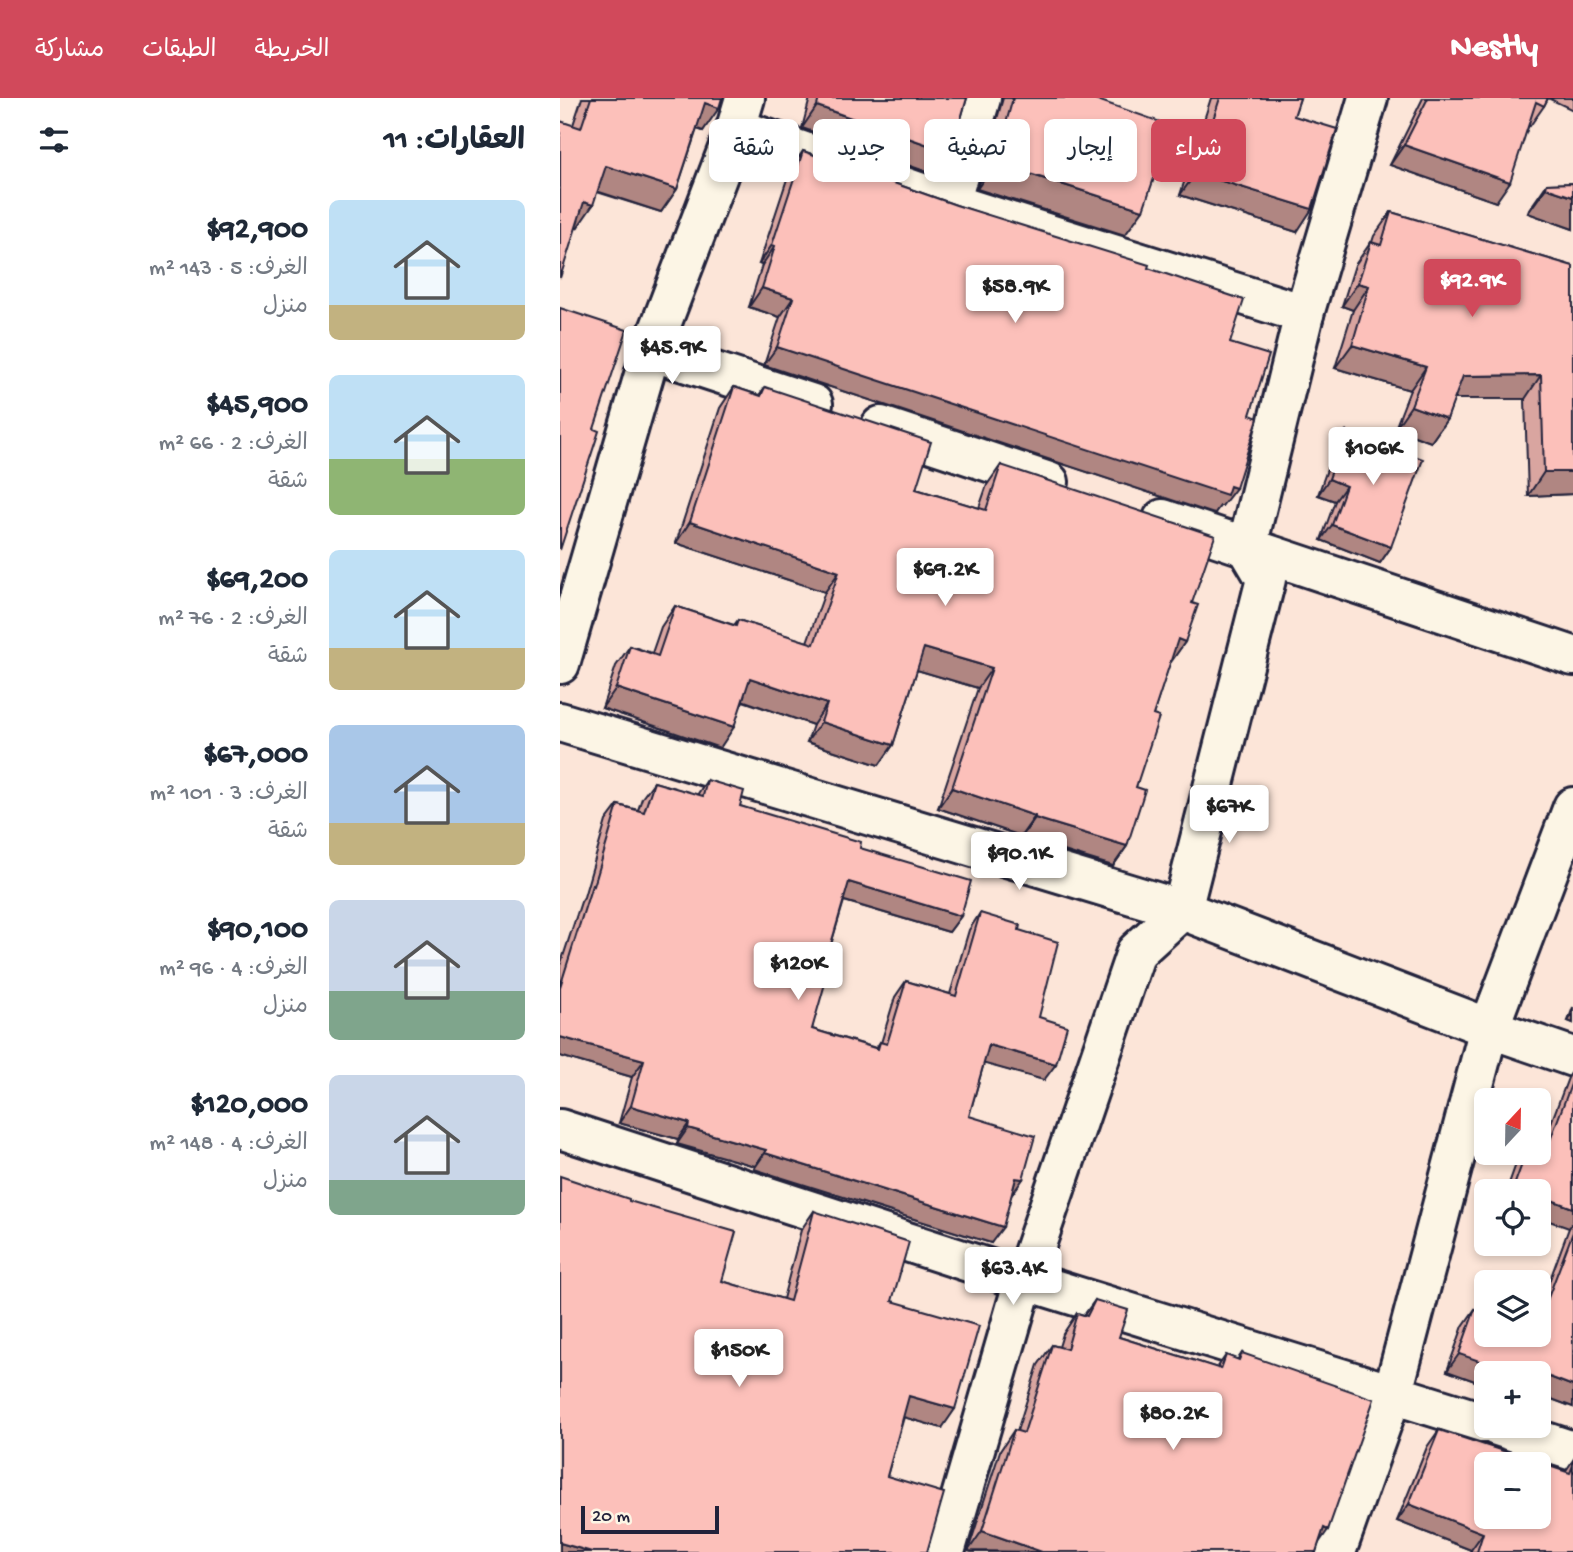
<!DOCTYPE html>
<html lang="ar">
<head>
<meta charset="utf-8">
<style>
  :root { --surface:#fff; --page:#f6f6f7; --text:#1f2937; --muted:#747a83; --accent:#d1495b }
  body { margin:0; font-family:"Gochi Hand","Playpen Sans Arabic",sans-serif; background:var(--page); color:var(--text); direction:rtl; height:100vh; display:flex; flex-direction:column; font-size:26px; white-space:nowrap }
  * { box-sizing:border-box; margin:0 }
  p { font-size:23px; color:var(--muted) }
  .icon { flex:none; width:38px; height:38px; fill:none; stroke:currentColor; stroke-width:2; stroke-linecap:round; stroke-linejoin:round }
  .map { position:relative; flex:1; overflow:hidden; direction:ltr }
  .details { display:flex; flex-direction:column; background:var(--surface); width:560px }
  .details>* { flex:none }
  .hud { position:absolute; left:21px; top:21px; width:665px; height:63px; direction:rtl; display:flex; gap:14px }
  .needle { width:46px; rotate:22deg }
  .buttons { position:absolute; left:914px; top:990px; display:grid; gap:14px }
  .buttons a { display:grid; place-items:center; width:77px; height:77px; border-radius:10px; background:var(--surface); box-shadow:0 4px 10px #0003; font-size:35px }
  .scale { position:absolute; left:21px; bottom:18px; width:138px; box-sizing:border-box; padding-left:7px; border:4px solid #22223b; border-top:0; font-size:19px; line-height:24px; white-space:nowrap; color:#22223b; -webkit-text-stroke:5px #fcf5e5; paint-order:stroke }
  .price { position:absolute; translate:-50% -60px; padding:0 16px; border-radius:7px; background:#fff; color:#222; font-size:23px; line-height:46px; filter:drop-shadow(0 2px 4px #0008) }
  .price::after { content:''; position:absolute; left:50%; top:42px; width:21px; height:16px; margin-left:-10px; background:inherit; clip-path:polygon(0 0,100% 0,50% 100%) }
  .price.active { background:var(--accent); color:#fff }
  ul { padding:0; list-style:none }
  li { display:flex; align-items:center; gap:21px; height:175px; padding:0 35px }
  li span { display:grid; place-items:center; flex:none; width:196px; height:140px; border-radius:10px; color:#555 }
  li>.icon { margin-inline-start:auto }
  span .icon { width:84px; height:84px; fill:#fffc; stroke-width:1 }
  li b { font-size:30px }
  h2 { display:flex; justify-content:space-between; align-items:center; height:84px; padding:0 35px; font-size:30px }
  .chip { padding:0 24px; border-radius:10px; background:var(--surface); box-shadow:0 4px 10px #0003; font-size:24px; line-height:63px }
  .chip.active { background:var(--accent); color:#fff }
  header { display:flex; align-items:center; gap:42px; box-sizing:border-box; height:98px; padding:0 35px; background:var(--accent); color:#fff }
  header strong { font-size:33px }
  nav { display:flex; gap:38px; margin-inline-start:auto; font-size:24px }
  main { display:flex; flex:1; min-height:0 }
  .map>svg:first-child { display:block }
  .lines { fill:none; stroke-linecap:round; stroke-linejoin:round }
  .minor-casing { stroke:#22223b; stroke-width:44 }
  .minor { stroke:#fcf5e5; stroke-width:38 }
  .wall { fill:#d9a5a0; stroke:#22223b; stroke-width:2 }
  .shaded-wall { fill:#b08682; stroke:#22223b; stroke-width:2 }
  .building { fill:#fcc0ba; stroke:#22223b; stroke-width:2; fill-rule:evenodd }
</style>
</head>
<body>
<header>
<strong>Nestly</strong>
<nav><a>الخريطة</a><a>الطبقات</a><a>مشاركة</a></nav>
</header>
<main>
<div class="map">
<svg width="1013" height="1454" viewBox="0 0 1013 1454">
  <rect width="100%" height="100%" fill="#fce5d8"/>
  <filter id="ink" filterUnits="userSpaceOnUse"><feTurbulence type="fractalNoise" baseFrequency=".0143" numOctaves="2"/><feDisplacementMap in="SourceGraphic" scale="14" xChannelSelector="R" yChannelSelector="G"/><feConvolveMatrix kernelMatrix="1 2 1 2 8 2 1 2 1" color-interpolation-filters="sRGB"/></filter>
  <g filter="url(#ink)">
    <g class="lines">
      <defs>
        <g id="minor">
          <polyline points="176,30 390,105 744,216"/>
          <polyline points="390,105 421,0"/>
          <polyline points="91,253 253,306"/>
          <polyline points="321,328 489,384"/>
          <polyline points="603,421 1013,558"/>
          <polyline points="0,566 91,253 176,30 185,0"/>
          <polyline points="0,624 622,812 929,930 1013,959"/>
          <polyline points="0,1031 464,1182 926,1325"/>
          <polyline points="937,1328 1013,1353"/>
          <polyline points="385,1454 464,1182 576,854 622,812 706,481 687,449 744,216 808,0"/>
          <polyline points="776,1454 833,1294 929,930 1013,709"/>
        </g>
      </defs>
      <use href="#minor" class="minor-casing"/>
      <use href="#minor" class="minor"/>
    </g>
    <g class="wall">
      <polygon points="22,0 162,0 143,33 137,31 117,91 101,114 37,94 17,130 16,129 13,27"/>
      <polygon points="250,0 407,0 391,55 376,77 242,30"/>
      <polygon points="443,0 532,0 565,137 417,91"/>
      <polygon points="651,0 740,0 734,18 737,134 620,97"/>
      <polygon points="863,0 1013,0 1013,12 988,0 984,8 970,28 969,27 936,104 830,67"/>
      <polygon points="243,53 396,107 588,170 670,245 690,317 662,408 660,408 654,416 204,267 220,219 189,209 202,167 199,166 230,72"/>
      <polygon points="1013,85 1013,131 968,115 969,112 987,86"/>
      <polygon points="831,114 1013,168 1013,396 968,398 965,301 894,301 887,321 871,344 835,331 850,292 775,270 793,212 782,208 795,167 811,144 812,144 814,138"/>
      <polygon points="174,289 199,297 205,289 356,391 419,410 427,387 441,367 632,505 625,544 610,564 593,617 576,689 567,748 553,768 461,740 461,738 378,710 418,590 357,572 333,647 319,667 247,644 253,627 183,603 160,650 42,610 56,568 70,548 92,555 101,529 115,508 174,527 178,522 247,544 265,494 116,445 160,310"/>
      <polygon points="786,333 831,449 820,465 761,442 775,403 758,397 775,349"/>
      <polygon points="147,682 180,708 300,750 401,818 389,834 284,803 269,853 252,931 316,950 320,944 321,945 335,899 346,883 390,896 409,832 420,815 459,832 479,919 484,982 424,965 409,1018 451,1098 431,1145 194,1071 195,1068 117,1046 118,1041 59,1025 72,979 0,958 0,868 21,804 24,799 46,723 58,707 78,712 82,700 94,684 137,697"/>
      <polygon points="1013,909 1013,925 1008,923"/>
      <polygon points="1013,972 1013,1309 926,1276 926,1287 887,1273 903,1228 915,1211 978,1237 979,1211 1009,1130 978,1094 946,1094 956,1066 964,1055 978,1055 980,1054 1008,980"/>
      <polygon points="69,1103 162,1183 223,1201 241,1132 254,1113 332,1203 382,1330 344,1319 327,1378"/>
      <polygon points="535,1202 559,1239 657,1270 666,1257 677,1262 682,1255 759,1444 756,1454 411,1454 408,1453 440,1353 454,1332 457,1333 478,1267 492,1247 499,1249 503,1236 517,1215 524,1217"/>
      <polygon points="879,1332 1005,1374 1013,1362 1013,1454 910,1454 911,1452 837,1423 867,1349"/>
    </g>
    <g class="shaded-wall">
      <polygon points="145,5 159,10 143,33 129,28"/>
      <polygon points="257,8 391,55 376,77 242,30"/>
      <polygon points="844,47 950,84 936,104 830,67"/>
      <polygon points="435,65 583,112 565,137 417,91"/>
      <polygon points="46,68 117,91 101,114 30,91"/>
      <polygon points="636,75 752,111 737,134 620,97"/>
      <polygon points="986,90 1013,99 1013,131 968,115"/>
      <polygon points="24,104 33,107 17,130 8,127"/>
      <polygon points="212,147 215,148 202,167 199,166"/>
      <polygon points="798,185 809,188 793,212 782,208"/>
      <polygon points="202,190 233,200 220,219 189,209"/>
      <polygon points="792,247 866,269 850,292 775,270"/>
      <polygon points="217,249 676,390 662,408 660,408 654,416 204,267"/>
      <polygon points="981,277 965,301 887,301 903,278"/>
      <polygon points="851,308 887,321 871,344 835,331"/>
      <polygon points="984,374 1013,374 1013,396 968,398"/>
      <polygon points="769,381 786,388 775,403 758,397"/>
      <polygon points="130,424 279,474 265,494 116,445"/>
      <polygon points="772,427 831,449 820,465 761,442"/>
      <polygon points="618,541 625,544 611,564 603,562"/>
      <polygon points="364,550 432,570 418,590 350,570"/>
      <polygon points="190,580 267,606 253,627 176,600"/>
      <polygon points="56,590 174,629 160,650 42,610"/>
      <polygon points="261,624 333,647 319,667 247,644"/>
      <polygon points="392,690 475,718 461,738 378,710"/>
      <polygon points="475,720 567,748 553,768 461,740"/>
      <polygon points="289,784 401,818 389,834 278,801"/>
      <polygon points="1013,916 1013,925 1008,923"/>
      <polygon points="0,939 84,962 72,979 0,958"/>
      <polygon points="429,947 496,966 484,982 418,964"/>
      <polygon points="71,1008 129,1025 118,1041 59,1025"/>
      <polygon points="128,1030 206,1052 195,1068 117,1046"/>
      <polygon points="205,1055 443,1129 431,1145 194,1071"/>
      <polygon points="456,1080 463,1081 451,1098"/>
      <polygon points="954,1088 968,1094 950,1094"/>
      <polygon points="978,1097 1013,1110 1013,1124 1009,1130 978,1119"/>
      <polygon points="899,1256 948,1263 1013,1288 1013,1309 978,1296 978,1276 926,1276 926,1287 887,1273"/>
      <polygon points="349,1298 395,1311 382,1330 336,1317"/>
      <polygon points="849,1406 923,1435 911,1452 837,1423"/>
      <polygon points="764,1430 768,1432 754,1452"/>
      <polygon points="422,1433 482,1454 408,1453"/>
      <polygon points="0,1445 32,1454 0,1454"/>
    </g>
    <g class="building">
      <polygon points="31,0 162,0 159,10 145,5 117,91 46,68 33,107 24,104 0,180 0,23 21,30"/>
      <polygon points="259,0 407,0 391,55 257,8"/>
      <polygon points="453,0 532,0 612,28 583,112 435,65"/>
      <polygon points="660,0 740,0 734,18 777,31 752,111 636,75"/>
      <polygon points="868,0 988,0 984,8 976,4 950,84 844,47"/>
      <polygon points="243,53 396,107 589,167 588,170 684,202 670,245 709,257 690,317 698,320 676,390 670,388 667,397 217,249 233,200 202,190 215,148 212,147"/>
      <polygon points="1013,85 1013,99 986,90 987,86"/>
      <polygon points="831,114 1013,168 1013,374 984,374 981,277 903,278 887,321 851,308 866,269 792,247 809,188 798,185 811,144 821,147"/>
      <polygon points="0,210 67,232 34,331 39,333 0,452"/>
      <polygon points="174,289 201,298 205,289 371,344 356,391 426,412 441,367 655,438 632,505 638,507 625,544 618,541 593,617 599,619 576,689 585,692 567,748 475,720 475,718 392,690 432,570 364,550 333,647 261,624 267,606 190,580 174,629 56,590 70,548 98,558 115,508 176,528 178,522 254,546 279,474 130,424"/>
      <polygon points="786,333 863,361 831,449 772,427 786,388 769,381"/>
      <polygon points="147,682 184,693 180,708 301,744 300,750 411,783 401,818 289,784 269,853 274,854 252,931 318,951 320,944 327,946 346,883 396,898 420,815 460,827 459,832 498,844 479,919 507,928 496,966 429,947 409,1018 475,1038 463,1081 456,1080 443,1129 205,1055 206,1052 128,1030 129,1025 71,1008 84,962 0,939 0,889 32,787 34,788 58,707 84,714 94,684 143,698"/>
      <polygon points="1013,981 1013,1110 978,1097 978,1094 968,1094 954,1088 966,1055 978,1055 978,1053 985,1056"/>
      <polygon points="0,1078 69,1101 69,1103 176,1134 162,1183 230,1203 254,1113 349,1144 332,1203 419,1228 395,1311 349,1298 327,1378 384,1395 367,1454 32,1454 0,1445"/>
      <polygon points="1013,1134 1013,1288 948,1263 945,1272 899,1256 915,1211 926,1215 926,1237 978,1237 978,1211 983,1213"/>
      <polygon points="535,1202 568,1212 559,1239 661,1271 666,1257 679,1262 682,1255 814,1301 768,1432 764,1430 756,1454 482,1454 422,1433 454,1332 464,1335 492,1247 507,1251 517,1215 527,1218"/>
      <path d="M879 1332 1010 1375 1013 1367V1454H917L923 1435 849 1406ZM926 1367H978V1419H926Z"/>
    </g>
  </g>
</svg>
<div class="buttons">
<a><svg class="needle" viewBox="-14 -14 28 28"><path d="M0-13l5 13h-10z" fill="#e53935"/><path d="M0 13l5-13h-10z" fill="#747a83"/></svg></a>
<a><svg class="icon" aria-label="locate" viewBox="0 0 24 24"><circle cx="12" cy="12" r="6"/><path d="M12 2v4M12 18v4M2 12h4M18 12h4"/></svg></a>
<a><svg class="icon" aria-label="layers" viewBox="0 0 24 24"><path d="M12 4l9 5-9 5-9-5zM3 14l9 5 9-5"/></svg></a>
<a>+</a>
<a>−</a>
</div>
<div class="scale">20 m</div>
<b class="price active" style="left:912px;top:221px">$92.9K</b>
<b class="price" style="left:455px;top:227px">$58.9K</b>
<b class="price" style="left:112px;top:288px">$45.9K</b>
<b class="price" style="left:813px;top:389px">$106K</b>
<b class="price" style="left:385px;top:510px">$69.2K</b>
<b class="price" style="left:669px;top:747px">$67K</b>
<b class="price" style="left:459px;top:794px">$90.1K</b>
<b class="price" style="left:238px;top:904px">$120K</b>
<b class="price" style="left:453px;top:1209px">$63.4K</b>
<b class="price" style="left:179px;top:1291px">$150K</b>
<b class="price" style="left:613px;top:1354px">$80.2K</b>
<div class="hud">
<a class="chip active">شراء</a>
<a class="chip">إيجار</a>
<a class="chip">تصفية</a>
<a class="chip">جديد</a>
<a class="chip">شقة</a>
</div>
</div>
<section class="details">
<h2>العقارات: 11<svg class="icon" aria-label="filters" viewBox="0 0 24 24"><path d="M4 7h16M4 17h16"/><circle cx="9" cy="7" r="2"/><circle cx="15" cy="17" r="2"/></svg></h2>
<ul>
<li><span style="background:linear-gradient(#bfe0f5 75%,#c2b280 0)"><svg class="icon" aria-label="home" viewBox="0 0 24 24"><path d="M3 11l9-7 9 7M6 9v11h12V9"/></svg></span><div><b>$92,900</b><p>الغرف: 5 · 143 m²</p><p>منزل</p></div></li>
<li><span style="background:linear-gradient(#bfe0f5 60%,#8fb573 0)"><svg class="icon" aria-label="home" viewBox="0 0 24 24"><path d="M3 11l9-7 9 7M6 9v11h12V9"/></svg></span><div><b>$45,900</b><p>الغرف: 2 · 66 m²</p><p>شقة</p></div></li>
<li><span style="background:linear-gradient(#bfe0f5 70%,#c2b280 0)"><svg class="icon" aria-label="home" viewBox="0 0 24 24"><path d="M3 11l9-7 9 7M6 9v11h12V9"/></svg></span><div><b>$69,200</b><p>الغرف: 2 · 76 m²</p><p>شقة</p></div></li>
<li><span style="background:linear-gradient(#a9c7e8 70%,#c2b280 0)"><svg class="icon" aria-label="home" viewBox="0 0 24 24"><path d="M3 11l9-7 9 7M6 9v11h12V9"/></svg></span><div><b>$67,000</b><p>الغرف: 3 · 101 m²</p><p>شقة</p></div></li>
<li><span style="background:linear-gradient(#c9d6e8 65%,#7fa58c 0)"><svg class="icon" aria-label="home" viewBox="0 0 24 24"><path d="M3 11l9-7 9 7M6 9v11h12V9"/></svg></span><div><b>$90,100</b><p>الغرف: 4 · 96 m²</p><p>منزل</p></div></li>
<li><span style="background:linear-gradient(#c9d6e8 75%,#7fa58c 0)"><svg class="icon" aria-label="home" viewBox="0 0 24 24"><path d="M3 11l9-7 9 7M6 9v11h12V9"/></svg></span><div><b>$120,000</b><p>الغرف: 4 · 148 m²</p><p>منزل</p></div></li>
</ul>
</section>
</main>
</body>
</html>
